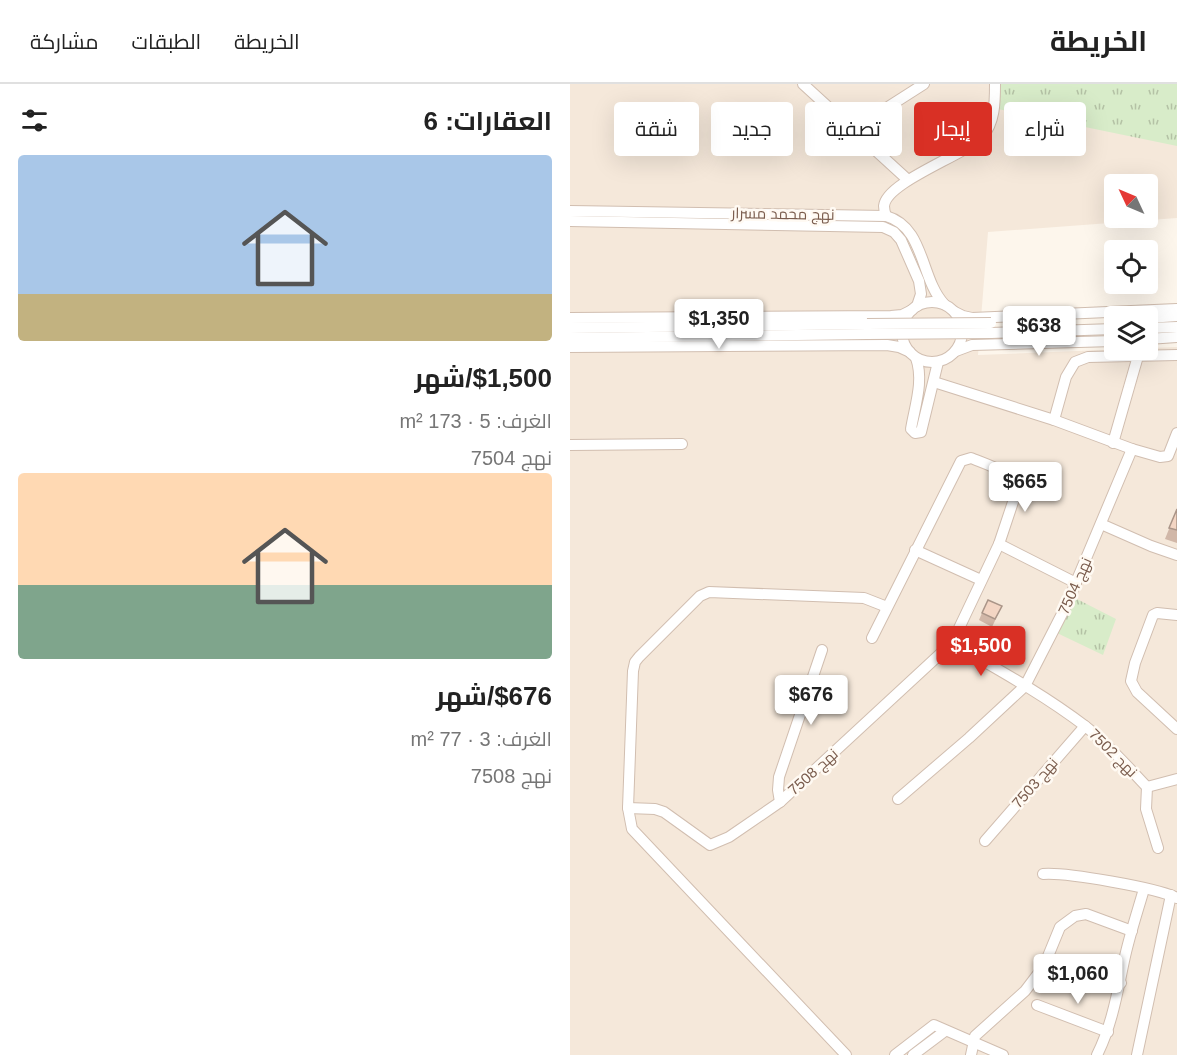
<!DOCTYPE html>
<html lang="ar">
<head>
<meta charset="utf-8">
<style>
  :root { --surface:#fff; --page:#f2f2f2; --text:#222; --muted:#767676; --line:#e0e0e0; --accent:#d93025 }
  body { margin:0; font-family:Arial,Cairo,sans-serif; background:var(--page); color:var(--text); direction:rtl; height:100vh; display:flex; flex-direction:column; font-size:22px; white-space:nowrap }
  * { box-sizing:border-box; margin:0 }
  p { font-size:20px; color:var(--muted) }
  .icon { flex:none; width:33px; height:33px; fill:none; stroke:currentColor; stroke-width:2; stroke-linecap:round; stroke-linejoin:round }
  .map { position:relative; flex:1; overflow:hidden; direction:ltr }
  .drawer { display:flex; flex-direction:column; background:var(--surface); width:570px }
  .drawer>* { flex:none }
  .top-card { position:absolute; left:18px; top:18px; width:498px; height:54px; direction:rtl; display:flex; gap:12px }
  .needle { width:39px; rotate:314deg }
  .buttons { position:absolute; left:534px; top:90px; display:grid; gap:12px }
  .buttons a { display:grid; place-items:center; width:54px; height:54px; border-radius:6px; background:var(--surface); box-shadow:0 6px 24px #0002; font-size:30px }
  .price { position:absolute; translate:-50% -51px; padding:0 14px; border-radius:6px; background:#fff; color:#222; font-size:20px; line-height:39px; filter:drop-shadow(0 2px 3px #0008) }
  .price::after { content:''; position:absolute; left:50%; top:36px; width:18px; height:14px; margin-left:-9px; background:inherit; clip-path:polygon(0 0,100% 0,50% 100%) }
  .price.selected { background:var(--accent); color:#fff }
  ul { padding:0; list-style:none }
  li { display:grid; align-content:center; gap:12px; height:318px; padding:0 18px }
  li span { display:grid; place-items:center; height:186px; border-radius:6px; color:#555 }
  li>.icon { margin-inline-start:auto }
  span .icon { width:108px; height:108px; fill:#fffc; stroke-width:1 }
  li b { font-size:26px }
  h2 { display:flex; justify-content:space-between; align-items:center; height:72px; padding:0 18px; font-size:26px }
  .chip { padding:0 21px; border-radius:6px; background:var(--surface); box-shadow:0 6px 24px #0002; font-size:21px; line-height:54px }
  .chip.selected { background:var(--accent); color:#fff }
  header { display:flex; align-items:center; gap:36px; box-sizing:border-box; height:84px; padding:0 30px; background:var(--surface); border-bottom:2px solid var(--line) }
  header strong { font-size:28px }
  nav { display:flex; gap:33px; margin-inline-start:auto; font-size:21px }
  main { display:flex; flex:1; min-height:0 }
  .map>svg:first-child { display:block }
  .residential { fill:#f5e8da; fill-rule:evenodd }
  .grass { fill:url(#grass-tufts) }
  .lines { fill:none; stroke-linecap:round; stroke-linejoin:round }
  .minor-casing { stroke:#d1beb0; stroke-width:12 }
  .minor { stroke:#fff; stroke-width:10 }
  .minor-bridge-casing { stroke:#d1beb0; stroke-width:12; stroke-linecap:butt }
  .minor-bridge { stroke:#fff; stroke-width:10 }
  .wall { fill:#d1b7a8 }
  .building { fill:#f3d5c3; stroke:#aa9588; stroke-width:1.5 }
  .labels { text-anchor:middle; stroke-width:5; stroke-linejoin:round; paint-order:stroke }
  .street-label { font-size:15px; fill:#7a5c4d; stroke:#fffaf3 }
</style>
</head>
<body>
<header>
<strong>الخريطة</strong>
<nav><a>الخريطة</a><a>الطبقات</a><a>مشاركة</a></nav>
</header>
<main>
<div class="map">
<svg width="607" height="971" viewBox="0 0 607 971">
  <defs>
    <pattern id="grass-tufts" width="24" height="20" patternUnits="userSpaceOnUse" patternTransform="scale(1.5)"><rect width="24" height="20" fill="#d8ecc9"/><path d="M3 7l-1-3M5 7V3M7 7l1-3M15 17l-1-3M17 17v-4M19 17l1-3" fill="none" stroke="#b4c2a5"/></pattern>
  </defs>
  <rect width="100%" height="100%" fill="#fdf6ec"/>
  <path class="residential" d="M0 0H607V134L418 148 408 271 607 263V971H0ZM544 100H578V134H544Z"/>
  <g class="grass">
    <polygon points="427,0 607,0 607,62 428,25"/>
    <polygon points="503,513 546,535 533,571 487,549"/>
  </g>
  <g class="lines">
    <defs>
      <g id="minor">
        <polyline points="233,0 338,96"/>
        <polyline points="282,46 354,0"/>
        <path d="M0 127 316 132C355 143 350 194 374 220"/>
        <path d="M316 132C315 129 314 125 314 122 316 98 395 71 412 53 425 39 425 18 425 0"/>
        <polyline points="0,137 313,143 324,148 331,156 349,197 351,210 347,222"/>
        <circle cx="362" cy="248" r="30"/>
        <polyline points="385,228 393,232 402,234 607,225"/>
        <polyline points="0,234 321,232 332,231 342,226"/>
        <polyline points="578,234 607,232"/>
        <polyline points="0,244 297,240"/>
        <polyline points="578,244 607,243"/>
        <polyline points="421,249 544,245"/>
        <polyline points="0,254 297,250"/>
        <polyline points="578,255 607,253"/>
        <polyline points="0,263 317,261 329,263 340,268"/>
        <polyline points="386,267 402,261 544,257"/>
        <path d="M346 274C354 297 345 321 341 345L345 349 351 348 368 278"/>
        <polyline points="364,298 484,336 562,365"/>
        <polyline points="484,336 496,293 505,278 518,273 607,271"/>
        <polyline points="543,359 568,272"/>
        <polyline points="0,361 112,360"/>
        <polyline points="531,440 581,462 607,471"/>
        <polyline points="429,460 506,499"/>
        <polyline points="345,466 411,496"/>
        <polyline points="607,531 587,529 583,531 565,579 561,597 567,608 607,645"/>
        <path d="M382 559C427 585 473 610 515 642 538 660 557 682 577 703L576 725 588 764"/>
        <polyline points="577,703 607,695"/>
        <polyline points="328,715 399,654 455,602 496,522 562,365 590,373 598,372 607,349"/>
        <polyline points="210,718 208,706 209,693 252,566"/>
        <path d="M58 724 85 725 94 728 140 761 159 753 210 718 382 559 429 460 447 406C447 389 415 380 401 374L391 377 302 554"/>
        <polyline points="415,757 515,642"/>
        <path d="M473 790C495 788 588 804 607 814"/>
        <polyline points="483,877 551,899"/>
        <polyline points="467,921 538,948"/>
        <polyline points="276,971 62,745 58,724 63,587 65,578 69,573 130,512 139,508 294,514 317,523"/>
        <polyline points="325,971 364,941 433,971"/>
        <polyline points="343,971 375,947"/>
        <polyline points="401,971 405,952 455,907 474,882 490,843 505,832 516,830 562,847"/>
        <path d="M527 971C542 941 547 910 554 877 559 853 567 829 574 805"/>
        <polyline points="567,971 601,811"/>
      </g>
    </defs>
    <use href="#minor" class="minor-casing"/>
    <use href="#minor" class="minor"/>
    <defs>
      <g id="minor-bridge">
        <polyline points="297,240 421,239"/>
        <polyline points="297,250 421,249"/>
      </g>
    </defs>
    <use href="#minor-bridge" class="minor-bridge-casing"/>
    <use href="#minor-bridge" class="minor-bridge"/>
  </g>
  <g class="wall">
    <polygon points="607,425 607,459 595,455"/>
    <polygon points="432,522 422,543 409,536 412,529"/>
  </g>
  <g class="building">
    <polygon points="607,425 607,446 599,444"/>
    <polygon points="418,516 432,522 425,535 412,529"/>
  </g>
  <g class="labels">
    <g class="street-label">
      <text transform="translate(213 130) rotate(1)" y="5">نهج محمد مسرار</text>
      <text transform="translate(505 502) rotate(-66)" y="5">نهج 7504</text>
      <text transform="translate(543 669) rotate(45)" y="5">نهج 7502</text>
      <text transform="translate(243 688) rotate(-42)" y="5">نهج 7508</text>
      <text transform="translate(465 699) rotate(-49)" y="5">نهج 7503</text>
    </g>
  </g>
</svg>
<div class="buttons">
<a><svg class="needle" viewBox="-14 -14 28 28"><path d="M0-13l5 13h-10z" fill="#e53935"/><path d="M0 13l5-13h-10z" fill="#767676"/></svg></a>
<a><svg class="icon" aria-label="locate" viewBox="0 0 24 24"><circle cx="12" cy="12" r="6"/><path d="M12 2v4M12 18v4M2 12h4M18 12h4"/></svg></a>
<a><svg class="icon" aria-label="layers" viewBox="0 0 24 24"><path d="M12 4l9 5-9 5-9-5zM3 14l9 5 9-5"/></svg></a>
</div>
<b class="price" style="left:149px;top:266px">$1,350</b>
<b class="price" style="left:469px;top:273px">$638</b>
<b class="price" style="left:455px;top:429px">$665</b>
<b class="price selected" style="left:411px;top:593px">$1,500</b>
<b class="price" style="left:241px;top:642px">$676</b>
<b class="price" style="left:508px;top:921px">$1,060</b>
<div class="top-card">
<a class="chip">شراء</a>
<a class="chip selected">إيجار</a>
<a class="chip">تصفية</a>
<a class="chip">جديد</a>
<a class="chip">شقة</a>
</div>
</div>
<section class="drawer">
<h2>العقارات: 6<svg class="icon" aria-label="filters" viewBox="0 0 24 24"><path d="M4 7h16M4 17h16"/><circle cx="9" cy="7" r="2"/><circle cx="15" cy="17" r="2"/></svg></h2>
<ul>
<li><span style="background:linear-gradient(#a9c7e8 75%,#c2b280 0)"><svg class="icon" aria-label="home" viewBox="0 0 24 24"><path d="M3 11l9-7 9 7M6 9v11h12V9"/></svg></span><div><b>$1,500/شهر</b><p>الغرف: 5 · 173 m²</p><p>نهج 7504</p></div></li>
<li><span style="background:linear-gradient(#ffd9b3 60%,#7fa58c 0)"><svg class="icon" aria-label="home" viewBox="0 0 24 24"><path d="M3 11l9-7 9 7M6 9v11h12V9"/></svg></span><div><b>$676/شهر</b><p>الغرف: 3 · 77 m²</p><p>نهج 7508</p></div></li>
</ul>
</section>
</main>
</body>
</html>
